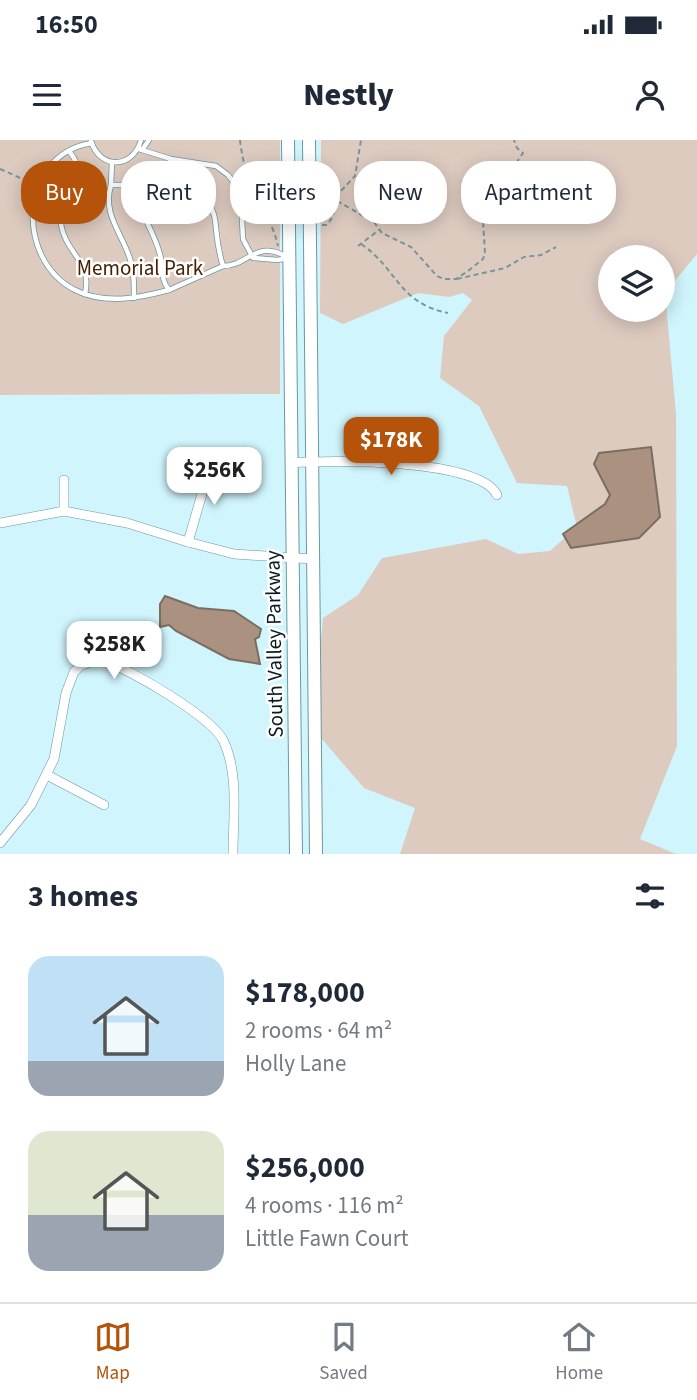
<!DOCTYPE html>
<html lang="en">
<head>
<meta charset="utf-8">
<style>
  :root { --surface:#fff; --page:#f2f2f3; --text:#1f2937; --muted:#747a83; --line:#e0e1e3; --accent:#b45309 }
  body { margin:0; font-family:"Source Sans 3",sans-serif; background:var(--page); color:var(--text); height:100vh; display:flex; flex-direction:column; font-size:26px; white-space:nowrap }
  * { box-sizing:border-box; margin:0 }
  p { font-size:23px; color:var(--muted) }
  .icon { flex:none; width:38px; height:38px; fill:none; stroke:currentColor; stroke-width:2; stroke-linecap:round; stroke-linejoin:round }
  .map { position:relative; height:714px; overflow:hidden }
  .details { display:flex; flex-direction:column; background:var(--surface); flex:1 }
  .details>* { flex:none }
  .top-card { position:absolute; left:21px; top:21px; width:656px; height:63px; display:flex; gap:14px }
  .buttons { position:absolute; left:598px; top:105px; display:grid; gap:14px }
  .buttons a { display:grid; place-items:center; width:77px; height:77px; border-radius:50%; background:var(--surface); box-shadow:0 4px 18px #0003; font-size:35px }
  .price { position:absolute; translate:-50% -60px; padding:0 16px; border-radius:14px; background:#fff; color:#222; font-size:23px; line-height:46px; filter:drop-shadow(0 2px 4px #0008) }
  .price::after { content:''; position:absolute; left:50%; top:42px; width:21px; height:16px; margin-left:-10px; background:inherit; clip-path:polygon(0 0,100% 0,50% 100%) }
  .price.active { background:var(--accent); color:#fff }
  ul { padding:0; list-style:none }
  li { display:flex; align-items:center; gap:21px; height:175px; padding:0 28px }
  li span { display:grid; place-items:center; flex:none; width:196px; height:140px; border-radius:21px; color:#555 }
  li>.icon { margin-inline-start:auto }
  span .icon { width:84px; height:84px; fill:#fffc; stroke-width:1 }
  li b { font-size:30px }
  h2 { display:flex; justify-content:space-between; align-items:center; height:84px; padding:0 28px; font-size:30px }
  .pill { padding:0 24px; border-radius:28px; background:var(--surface); box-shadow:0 4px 18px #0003; font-size:24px; line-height:63px }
  .pill.active { background:var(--accent); color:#fff }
  .status { display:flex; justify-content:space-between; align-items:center; height:49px; padding:0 35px; background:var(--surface); direction:ltr }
  .status svg { height:19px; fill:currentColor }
  header { display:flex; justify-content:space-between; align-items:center; height:91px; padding:0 28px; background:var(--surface); font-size:32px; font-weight:800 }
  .tabs { display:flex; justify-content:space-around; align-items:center; height:98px; border-top:2px solid var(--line); background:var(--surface); font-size:19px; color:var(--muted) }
  .tabs a { display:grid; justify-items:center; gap:4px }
  .tabs .active { color:var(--accent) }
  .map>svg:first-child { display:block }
  .green { fill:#ddcbc0; fill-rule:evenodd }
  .water { fill:#ab917f; stroke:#7a6e62; stroke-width:2 }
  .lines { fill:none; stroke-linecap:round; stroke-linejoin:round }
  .lane-casing { stroke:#6b989f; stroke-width:6 }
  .street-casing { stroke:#6b989f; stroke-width:10 }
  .secondary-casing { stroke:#6b989f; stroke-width:14 }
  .path { stroke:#78959b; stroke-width:2; stroke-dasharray:5 3.5; stroke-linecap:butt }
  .lane { stroke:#fff; stroke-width:4.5 }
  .street { stroke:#fff; stroke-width:9 }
  .secondary { stroke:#fff; stroke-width:12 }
  .labels { text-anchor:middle; stroke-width:5; stroke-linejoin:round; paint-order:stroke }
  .park-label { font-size:21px; fill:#472202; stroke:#fff }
  .street-label { font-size:21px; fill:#081b1e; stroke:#fff }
</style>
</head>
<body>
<div class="status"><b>16:50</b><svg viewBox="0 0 49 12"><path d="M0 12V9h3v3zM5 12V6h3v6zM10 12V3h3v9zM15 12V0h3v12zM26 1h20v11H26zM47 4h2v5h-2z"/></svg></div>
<header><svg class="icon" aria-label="menu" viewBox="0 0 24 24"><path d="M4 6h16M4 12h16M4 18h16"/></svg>Nestly<svg class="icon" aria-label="person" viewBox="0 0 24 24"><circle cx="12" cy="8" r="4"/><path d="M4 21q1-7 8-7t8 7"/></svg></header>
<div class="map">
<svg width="697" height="714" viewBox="0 0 697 714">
  <rect width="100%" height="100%" fill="#d0f5fc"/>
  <g class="green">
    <polygon points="0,0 280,0 280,254 0,255"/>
    <path d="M321 0H697V114L665 153 676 274 677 606 640 699 676 714H400L415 668 364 648 321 598 320 510 323 478 358 455 382 418 486 399 518 414 550 411 577 387 567 346 517 343 479 266 440 238 444 196 472 160 463 153 449 157 418 153 343 184 320 173ZM611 117H663V170H611Z"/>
  </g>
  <g class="water">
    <polygon points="651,307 660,377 639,398 571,408 563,394 605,364 610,355 594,324 599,313"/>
    <polygon points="165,456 198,468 234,471 261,489 259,497 255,499 260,524 229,519 176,491 169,485 160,487 160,464"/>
  </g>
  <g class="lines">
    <defs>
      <g id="lane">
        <path d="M91 1C100 30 133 29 141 0"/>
        <path d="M92 3C19 14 14 119 75 150 105 165 139 158 169 150"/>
        <polyline points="139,9 171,19 216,26 228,35 235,44 241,59 243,99 253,118 277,120 289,118"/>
        <polyline points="142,10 149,0"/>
        <path d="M69 11C98 48 51 48 62 89 69 117 92 121 85 154"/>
        <path d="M171 19 163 36 168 46C232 62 207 76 223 126 248 126 256 99 287 117"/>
        <path d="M112 22 111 45H123L134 52C141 75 157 96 161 119 163 132 161 140 169 150L223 126"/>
        <path d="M111 45C102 74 122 93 130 119 134 132 134 144 134 158"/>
      </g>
      <g id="street">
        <path d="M291 323C330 320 479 318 497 355"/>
        <polyline points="64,371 64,340"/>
        <polyline points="0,383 64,371 127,383 188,402 234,414 313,419"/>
        <polyline points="188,402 211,323"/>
        <polyline points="47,635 104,665"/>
        <path d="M0 703 31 665 54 619 66 553 74 532 80 526 93 521H105C131 530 214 578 224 602 239 635 233 678 233 714"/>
      </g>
      <g id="secondary">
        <polyline points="288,0 296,714"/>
        <polyline points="309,0 316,714"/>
      </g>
    </defs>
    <use href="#lane" class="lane-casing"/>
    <use href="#street" class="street-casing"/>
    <use href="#secondary" class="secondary-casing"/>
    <g class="path">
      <path d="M240 0C242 19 247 37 255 54 263 72 274 86 278 106"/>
      <polyline points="0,29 34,44"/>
      <polyline points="337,61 374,82 382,93 411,107 437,136 444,139 456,139 468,131 483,119 485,113 483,81 475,59 510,32 523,13 517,8 514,0"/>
      <polyline points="264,69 268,68 277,85"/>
      <polyline points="322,85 327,85 332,78 340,52 355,36 361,0"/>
      <path d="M361 104C397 128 398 163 448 173"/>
      <polyline points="358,106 379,90"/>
      <polyline points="457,139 505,128 524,117 541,115 556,107"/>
    </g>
    <use href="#lane" class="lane"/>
    <use href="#street" class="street"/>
    <use href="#secondary" class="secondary"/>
  </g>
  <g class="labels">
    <g class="park-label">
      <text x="140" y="135">Memorial Park</text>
    </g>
    <g class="street-label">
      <text transform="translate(274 504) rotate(-91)" y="7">South Valley Parkway</text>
    </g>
  </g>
</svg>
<div class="buttons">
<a><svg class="icon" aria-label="layers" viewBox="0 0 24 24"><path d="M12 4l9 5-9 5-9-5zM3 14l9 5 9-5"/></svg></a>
</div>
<b class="price active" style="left:391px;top:337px">$178K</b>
<b class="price" style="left:214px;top:367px">$256K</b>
<b class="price" style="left:114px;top:541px">$258K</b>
<div class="top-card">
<a class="pill active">Buy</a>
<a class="pill">Rent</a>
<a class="pill">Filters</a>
<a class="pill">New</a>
<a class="pill">Apartment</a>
</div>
</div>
<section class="details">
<h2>3 homes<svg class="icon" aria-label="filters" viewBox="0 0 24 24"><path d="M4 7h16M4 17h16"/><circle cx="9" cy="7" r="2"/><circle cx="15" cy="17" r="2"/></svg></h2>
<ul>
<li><span style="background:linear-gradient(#bfe0f5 75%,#9aa5b1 0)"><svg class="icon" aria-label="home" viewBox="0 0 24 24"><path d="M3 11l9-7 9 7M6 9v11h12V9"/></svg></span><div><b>$178,000</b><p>2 rooms · 64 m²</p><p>Holly Lane</p></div></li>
<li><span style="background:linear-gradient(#dfe7d0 60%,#9aa5b1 0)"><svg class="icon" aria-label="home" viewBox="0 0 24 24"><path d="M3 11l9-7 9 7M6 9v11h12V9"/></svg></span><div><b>$256,000</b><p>4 rooms · 116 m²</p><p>Little Fawn Court</p></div></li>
</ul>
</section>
<nav class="tabs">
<a class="active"><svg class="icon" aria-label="map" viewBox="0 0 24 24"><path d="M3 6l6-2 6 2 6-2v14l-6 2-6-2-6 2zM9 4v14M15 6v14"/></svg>Map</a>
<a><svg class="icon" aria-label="saved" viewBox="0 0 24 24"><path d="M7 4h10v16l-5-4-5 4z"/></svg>Saved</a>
<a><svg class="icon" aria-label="home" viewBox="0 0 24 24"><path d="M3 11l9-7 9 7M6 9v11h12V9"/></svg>Home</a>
</nav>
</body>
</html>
